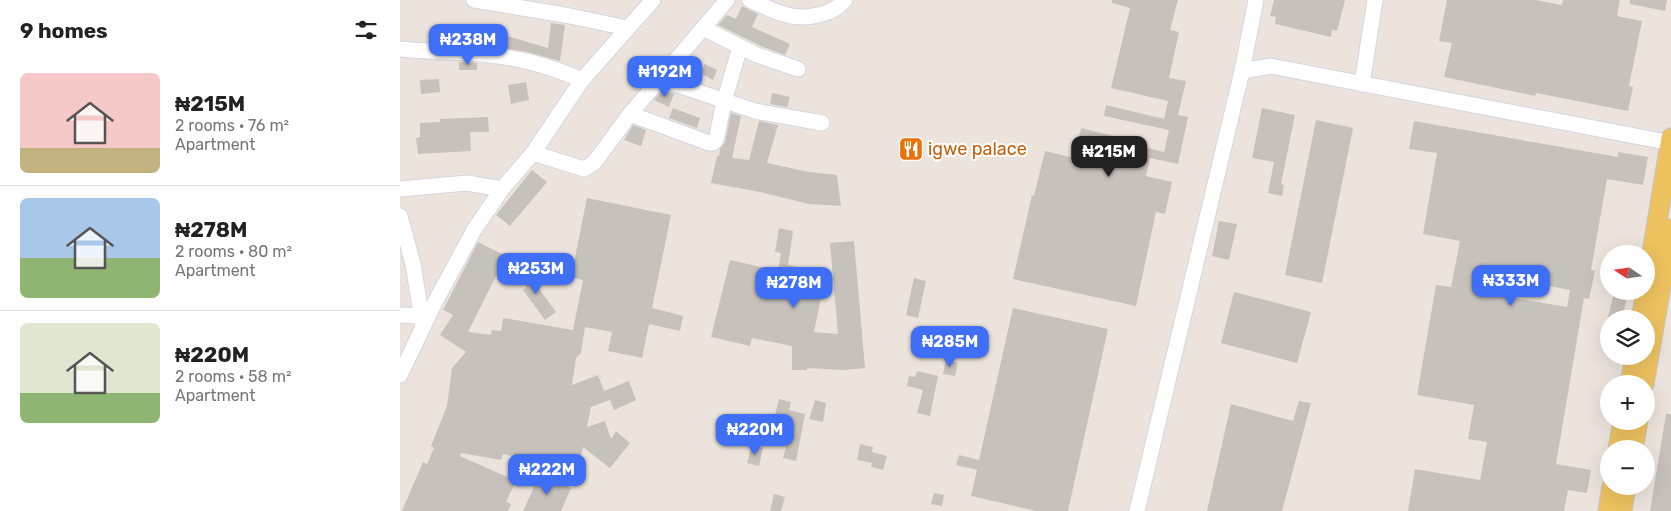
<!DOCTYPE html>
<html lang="en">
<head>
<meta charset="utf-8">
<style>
  :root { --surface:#fff; --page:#f2f2f2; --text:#222; --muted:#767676; --line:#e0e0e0; --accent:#3f6ff6 }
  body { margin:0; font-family:Rubik,sans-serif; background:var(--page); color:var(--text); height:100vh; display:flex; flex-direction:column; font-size:19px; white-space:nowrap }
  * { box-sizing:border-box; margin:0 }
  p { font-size:16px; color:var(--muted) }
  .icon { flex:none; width:28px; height:28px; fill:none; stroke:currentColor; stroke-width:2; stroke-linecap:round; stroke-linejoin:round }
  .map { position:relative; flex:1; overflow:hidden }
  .sheet { display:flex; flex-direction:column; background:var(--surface); width:400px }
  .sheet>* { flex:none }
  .needle { width:32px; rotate:283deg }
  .fabs { position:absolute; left:1200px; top:245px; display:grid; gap:10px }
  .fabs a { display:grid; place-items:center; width:55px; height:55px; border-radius:50%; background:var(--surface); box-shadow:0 5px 20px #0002; font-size:25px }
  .price { position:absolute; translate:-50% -42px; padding:0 11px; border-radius:10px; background:var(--accent); color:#fff; font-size:16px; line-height:32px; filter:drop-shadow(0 1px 2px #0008) }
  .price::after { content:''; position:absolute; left:50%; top:30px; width:15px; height:11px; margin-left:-8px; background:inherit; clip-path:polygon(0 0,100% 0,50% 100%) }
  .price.active { background:#222; color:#fff }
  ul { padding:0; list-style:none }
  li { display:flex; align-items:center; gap:15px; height:125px; padding:0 20px }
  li+li { border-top:1px solid var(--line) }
  li span { display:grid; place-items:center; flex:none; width:140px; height:100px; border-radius:8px; color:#555 }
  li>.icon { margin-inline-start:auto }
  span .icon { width:60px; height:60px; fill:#fffc; stroke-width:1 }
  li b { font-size:21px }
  h2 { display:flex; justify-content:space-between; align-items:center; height:60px; padding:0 20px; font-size:21px }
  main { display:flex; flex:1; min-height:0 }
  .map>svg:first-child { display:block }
  .building { fill:#c7c1bc; fill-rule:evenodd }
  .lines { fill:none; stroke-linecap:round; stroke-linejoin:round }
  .minor-casing { stroke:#d1d6e3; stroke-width:17 }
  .major-casing { stroke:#c3c3c3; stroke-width:21 }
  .minor { stroke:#fff; stroke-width:15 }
  .major { stroke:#eec25f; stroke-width:19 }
  .labels { text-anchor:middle; stroke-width:4; stroke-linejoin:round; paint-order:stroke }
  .food-label { font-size:18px; fill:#c56008; stroke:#fff; text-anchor:start }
</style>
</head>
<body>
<main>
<section class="sheet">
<h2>9 homes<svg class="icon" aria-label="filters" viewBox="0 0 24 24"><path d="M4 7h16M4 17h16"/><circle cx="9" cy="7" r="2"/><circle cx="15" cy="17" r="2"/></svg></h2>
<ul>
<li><span style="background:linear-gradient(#f6c9c9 75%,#c2b280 0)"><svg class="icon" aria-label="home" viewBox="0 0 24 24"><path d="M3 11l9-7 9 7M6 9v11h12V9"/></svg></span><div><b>₦215M</b><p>2 rooms · 76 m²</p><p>Apartment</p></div></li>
<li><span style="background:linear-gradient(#a9c7e8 60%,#8fb573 0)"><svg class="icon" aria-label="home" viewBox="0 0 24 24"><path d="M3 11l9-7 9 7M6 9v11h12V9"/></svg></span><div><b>₦278M</b><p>2 rooms · 80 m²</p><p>Apartment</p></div></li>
<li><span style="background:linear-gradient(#dfe7d0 70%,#8fb573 0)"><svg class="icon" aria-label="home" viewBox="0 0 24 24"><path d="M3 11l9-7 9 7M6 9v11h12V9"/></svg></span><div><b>₦220M</b><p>2 rooms · 58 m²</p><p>Apartment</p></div></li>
</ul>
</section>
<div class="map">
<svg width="1271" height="511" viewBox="0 0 1271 511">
  <rect width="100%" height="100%" fill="#ece4dc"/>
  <g class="building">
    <polygon points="712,0 778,0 770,30 779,32 769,78 786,81 778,115 788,117 778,164 750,158 746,176 772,182 765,214 756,212 736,306 613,279 632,195 634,196 645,151 674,158 681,128 737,142 736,145 764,152 769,130 704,116 706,105 764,119 768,101 711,88 730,8 712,3"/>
    <polygon points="874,0 945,0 937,31 932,30 931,37 875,24 876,17 870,16"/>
    <polygon points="1047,0 1135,0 1162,5 1163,0 1220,0 1217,16 1242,21 1229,86 1233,87 1228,111 1136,93 1135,96 1044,77 1052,43 1039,41"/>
    <polygon points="1230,0 1267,0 1265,11 1230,4"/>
    <polygon points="342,6 358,14 352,27 390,44 385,55 361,46 318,25 327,15 336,19"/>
    <polygon points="151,23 165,25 160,61 127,52 90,46 94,32 148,48"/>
    <polygon points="59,62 77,63 77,70 59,70"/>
    <polygon points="305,64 317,70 313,80 300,73"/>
    <polygon points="282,67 298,73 295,81 276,74"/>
    <polygon points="39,79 40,92 21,94 20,80"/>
    <polygon points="126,82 129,100 111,104 108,85"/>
    <polygon points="263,90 274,94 269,107 254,100"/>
    <polygon points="372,93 390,97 387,107 370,104"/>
    <polygon points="273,108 300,118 297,128 269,118"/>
    <polygon points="862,108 895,115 881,184 884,185 882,196 868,193 874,162 852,158"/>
    <polygon points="331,113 341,116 332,158 349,160 359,121 378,125 367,163 409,172 437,175 441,206 409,204 360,192 311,183 317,156 319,156 320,149 325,142"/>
    <polygon points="88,117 89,132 70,132 71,151 18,154 16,138 20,137 20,123 40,122 40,119"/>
    <polygon points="916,120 953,128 922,283 885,275"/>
    <path d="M1014 121 1218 157V152L1248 157 1243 185 1207 179 1191 270 1195 271 1189 299 1184 298 1156 464 1191 470 1187 493 1168 490 1164 511H1008L1015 469 1080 480 1087 442 1068 439 1074 405 1017 395 1036 285 1051 287 1060 241 1023 234 1037 153 1009 149ZM1094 275 1170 290 1167 307 1090 294Z"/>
    <polygon points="233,125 246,130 241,146 224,140"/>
    <polygon points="132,170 147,182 110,226 96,215"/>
    <polygon points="187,198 271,215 252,308 283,316 280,331 249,324 242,358 208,351 212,332 185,327 181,353 176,358 172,385 198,375 204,391 229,381 236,400 214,410 210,400 191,407 187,427 205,421 211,439 216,431 230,443 210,468 183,447 178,469 103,454 101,460 61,453 60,456 116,481 106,502 111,504 108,511 2,511 23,462 27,464 34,448 31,446 47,406 52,368 66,352 40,335 53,315 43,310 78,242 106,256 68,332 91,335 92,330 101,331 103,318 173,330 183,280 171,277"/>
    <polygon points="819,221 837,224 829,260 812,256"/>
    <polygon points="379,228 393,231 388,265 426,273 414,332 438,334 430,243 454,241 465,368 443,370 407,368 407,370 392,370 392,346 352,338 350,346 311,337 330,260 378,271 381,253 375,252"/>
    <polygon points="122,269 132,276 131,278 156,312 145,320 123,290 127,287 115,278"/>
    <polygon points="514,278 526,281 518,318 506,315"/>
    <polygon points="834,292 911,312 897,363 821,343"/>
    <polygon points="1214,293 1227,296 1222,319 1208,317"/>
    <polygon points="613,308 708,329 668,511 636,511 571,496 577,470 556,465 559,455 579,460"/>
    <polygon points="518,337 529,340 526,355 514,352"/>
    <polygon points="546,360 558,363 555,376 543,374"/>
    <polygon points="517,371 538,376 530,416 517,413 523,390 507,386 509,376 515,377"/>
    <polygon points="379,399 391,402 389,410 405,414 396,461 383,458 391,427 373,423"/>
    <polygon points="415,400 426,403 423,422 409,419"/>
    <polygon points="899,401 911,403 882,511 807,511 831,404 893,421"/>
    <polygon points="1266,414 1271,414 1271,511 1250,511"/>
    <polygon points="320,427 334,431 330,444 316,440"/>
    <polygon points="460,444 473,447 472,452 487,456 483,470 471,467 472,463 457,460"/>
    <polygon points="352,445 363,448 359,466 347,463"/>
    <polygon points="140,474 171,488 161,511 123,511"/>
    <polygon points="534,493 544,495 542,506 531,504"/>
    <polygon points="374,494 385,497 381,511 370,511"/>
  </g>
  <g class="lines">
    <defs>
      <g id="minor">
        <polyline points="74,0 165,15 227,28"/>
        <path d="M350 0C362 5 374 12 387 15 405 20 433 15 445 0"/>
        <polyline points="303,28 357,55 398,69"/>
        <path d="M0 49C38 53 78 51 116 59 139 63 161 71 182 80"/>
        <polyline points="842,71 871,66 1271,143"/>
        <polyline points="260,79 355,111 422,123"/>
        <polyline points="962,84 975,0"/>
        <polyline points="230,114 309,143 313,143 316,140 324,102 340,47"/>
        <polyline points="133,153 184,169 194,163 230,114 327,0"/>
        <polyline points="0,189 67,183 102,189"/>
        <polyline points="0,216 13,264 23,326"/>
        <polyline points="0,315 21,316"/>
        <polyline points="0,375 34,304 74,230 102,189 133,153 182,80 253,0"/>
        <polyline points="737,511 842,71 856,0"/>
      </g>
      <g id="major">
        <polyline points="1246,289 1271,138"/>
        <polyline points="1241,319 1246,291"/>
        <polyline points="1230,384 1235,356"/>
        <polyline points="1244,384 1271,229"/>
        <polyline points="1218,449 1223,421"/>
        <polyline points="1233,449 1238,421"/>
        <polyline points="1208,511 1212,486"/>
        <polyline points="1222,511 1226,486"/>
      </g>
    </defs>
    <use href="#minor" class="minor-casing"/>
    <use href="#major" class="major-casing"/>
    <use href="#minor" class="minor"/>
    <use href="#major" class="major"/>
  </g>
  <defs>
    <symbol id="restaurant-square" viewBox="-11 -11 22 22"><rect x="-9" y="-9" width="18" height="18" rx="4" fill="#e8710a" stroke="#fff"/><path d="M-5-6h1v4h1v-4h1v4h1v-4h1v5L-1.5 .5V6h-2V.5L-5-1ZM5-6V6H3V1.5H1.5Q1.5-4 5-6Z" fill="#fff"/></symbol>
  </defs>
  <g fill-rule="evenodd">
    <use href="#restaurant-square" x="497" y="135" width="28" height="28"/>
  </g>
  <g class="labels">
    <g class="food-label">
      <text x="528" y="155">igwe palace</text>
    </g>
  </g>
</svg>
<div class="fabs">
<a><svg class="needle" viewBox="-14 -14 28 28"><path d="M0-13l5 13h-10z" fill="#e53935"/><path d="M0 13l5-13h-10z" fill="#767676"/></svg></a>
<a><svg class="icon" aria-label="layers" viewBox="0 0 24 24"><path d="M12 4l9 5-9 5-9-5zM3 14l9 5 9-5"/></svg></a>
<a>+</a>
<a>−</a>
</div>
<b class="price" style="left:68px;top:66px">₦238M</b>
<b class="price" style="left:265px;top:98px">₦192M</b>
<b class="price active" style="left:709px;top:178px">₦215M</b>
<b class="price" style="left:136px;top:295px">₦253M</b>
<b class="price" style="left:1111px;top:307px">₦333M</b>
<b class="price" style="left:394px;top:309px">₦278M</b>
<b class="price" style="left:550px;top:368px">₦285M</b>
<b class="price" style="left:355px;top:456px">₦220M</b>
<b class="price" style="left:147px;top:496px">₦222M</b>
</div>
</main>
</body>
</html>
